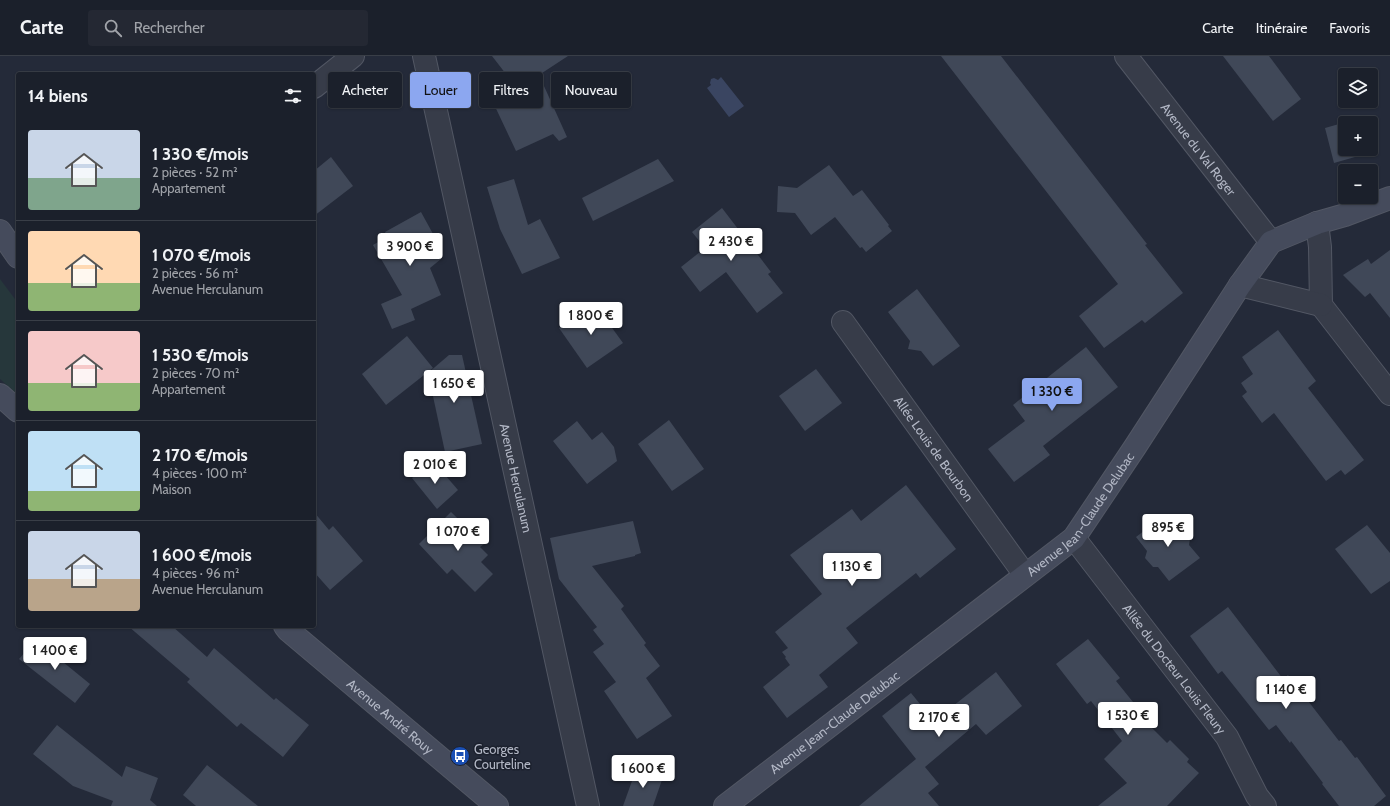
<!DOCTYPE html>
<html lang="fr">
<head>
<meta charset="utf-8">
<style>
  :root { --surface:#1b202b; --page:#242833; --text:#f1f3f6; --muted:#a0a3a9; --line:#393e47; --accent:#8ca7f0 }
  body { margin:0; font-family:Cabin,sans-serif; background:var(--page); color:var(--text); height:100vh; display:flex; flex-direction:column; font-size:15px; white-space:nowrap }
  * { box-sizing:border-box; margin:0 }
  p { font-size:13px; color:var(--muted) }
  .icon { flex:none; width:22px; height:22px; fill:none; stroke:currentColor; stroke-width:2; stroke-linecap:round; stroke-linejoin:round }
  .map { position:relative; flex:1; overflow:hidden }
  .sheet { position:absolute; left:16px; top:16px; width:300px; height:556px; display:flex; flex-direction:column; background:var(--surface); border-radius:4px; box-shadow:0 1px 3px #0004,0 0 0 1px var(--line) }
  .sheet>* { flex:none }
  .guide { position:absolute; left:328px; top:16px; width:380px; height:36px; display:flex; gap:8px }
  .tools { position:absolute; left:1338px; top:12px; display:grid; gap:8px }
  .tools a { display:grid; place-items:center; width:40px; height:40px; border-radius:4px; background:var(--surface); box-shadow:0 1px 3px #0004,0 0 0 1px var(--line); font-size:20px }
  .price { position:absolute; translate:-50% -34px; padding:0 9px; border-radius:4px; background:#fff; color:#222; font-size:13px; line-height:26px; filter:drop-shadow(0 1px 2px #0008) }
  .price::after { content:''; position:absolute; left:50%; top:24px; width:12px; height:9px; margin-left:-6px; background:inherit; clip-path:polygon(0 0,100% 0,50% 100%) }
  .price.current { background:var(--accent); color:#111 }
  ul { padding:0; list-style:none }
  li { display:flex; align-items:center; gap:12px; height:100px; padding:0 12px }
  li+li { border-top:1px solid var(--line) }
  li span { display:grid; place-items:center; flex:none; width:112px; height:80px; border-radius:4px; color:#555 }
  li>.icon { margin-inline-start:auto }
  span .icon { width:48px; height:48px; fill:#fffc; stroke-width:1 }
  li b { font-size:17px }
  h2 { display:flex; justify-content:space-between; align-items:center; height:48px; padding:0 12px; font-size:17px }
  .pill { padding:0 14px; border-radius:4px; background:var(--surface); box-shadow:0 1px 3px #0004,0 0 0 1px var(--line); font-size:14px; line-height:36px }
  .pill.current { background:var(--accent); color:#111 }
  header { display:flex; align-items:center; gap:24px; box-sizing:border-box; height:56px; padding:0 20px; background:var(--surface); border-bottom:1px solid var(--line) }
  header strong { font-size:19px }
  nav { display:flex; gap:22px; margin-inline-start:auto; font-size:14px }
  .search { width:280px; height:36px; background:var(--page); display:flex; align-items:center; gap:10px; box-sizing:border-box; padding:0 14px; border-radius:4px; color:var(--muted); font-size:15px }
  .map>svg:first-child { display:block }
  .green { fill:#26373b }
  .water { fill:#3a4561 }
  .building { fill:#404858 }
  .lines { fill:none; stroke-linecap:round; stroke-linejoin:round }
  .street-casing { stroke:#525764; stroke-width:24 }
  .secondary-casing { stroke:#525764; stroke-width:24 }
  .street { stroke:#373c49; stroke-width:22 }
  .secondary { stroke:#454b5c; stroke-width:22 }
  .labels { text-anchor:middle; stroke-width:3; stroke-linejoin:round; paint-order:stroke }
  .street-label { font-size:13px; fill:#b2b7c5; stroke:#1c212e }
  .poi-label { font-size:13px; fill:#b2b7c5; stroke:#1c212e; text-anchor:start }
</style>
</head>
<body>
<header>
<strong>Carte</strong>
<div class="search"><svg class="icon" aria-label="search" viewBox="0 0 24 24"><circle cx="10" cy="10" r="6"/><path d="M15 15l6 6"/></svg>Rechercher</div>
<nav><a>Carte</a><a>Itinéraire</a><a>Favoris</a></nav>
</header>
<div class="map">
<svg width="1390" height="750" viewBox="0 0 1390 750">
  <rect width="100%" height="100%" fill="#242a39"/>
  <polygon class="green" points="0,223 18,247 18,339 0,323"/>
  <polygon class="water" points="721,21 744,50 729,61 707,32 711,29 710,27 711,23 714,22 718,24"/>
  <g class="building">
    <polygon points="492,0 568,0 539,19 567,81 559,85 553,78 516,95 491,42 516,31"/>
    <polygon points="941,0 1001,0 1147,188 1145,189 1183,237 1145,267 1142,264 1104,292 1079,260 1118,228"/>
    <polygon points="1223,0 1269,0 1301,43 1273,65"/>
    <polygon points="1367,60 1369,67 1345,67 1345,93 1371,93 1371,75 1376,95 1334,107 1325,72"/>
    <polygon points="331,101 353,130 314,160 314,115"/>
    <polygon points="658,103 674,125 593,165 582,142"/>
    <polygon points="829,109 853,140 862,134 889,169 888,170 892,175 866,196 862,191 860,192 835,161 811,179 795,157 777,156 778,130 797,132"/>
    <polygon points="514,123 528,169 540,163 560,202 522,218 500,173 487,131"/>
    <polygon points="722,152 771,216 768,218 783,237 757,257 726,216 700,236 681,211 705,192 692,176"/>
    <polygon points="421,156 438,187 441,203 430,212 441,239 411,253 415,264 392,273 381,248 402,239 373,189 387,181 385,176"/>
    <polygon points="1390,194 1390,262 1370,237 1365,241 1343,219 1368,203 1371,208"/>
    <polygon points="917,233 960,290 933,310 921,295 908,293 910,285 888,256"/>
    <polygon points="594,247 623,287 587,312 559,272"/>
    <polygon points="1278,274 1316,325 1308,332 1364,404 1345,419 1341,414 1326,425 1274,357 1262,367 1242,340 1247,336 1241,327 1253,318 1242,301"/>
    <polygon points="407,280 433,312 386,349 362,318"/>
    <polygon points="1086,291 1118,331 1043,390 1050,399 1014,426 988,393 1025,365 1013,349"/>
    <polygon points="449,299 462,299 482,388 445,396 428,317"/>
    <polygon points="816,313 842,347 805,375 779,340"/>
    <polygon points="669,364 704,413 672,435 638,388"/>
    <polygon points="577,365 592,384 602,376 614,391 617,405 587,428 553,385"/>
    <polygon points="433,405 458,434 437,453 412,422"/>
    <polygon points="906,429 956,493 920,522 916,517 846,572 858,587 819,619 828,631 787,662 763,631 790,609 785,602 786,601 782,596 788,592 775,576 822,538 790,499 852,453 861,465"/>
    <polygon points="314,456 329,474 333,470 363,505 330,534 314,516"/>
    <polygon points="451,456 484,488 480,491 488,499 481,506 493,518 475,536 452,513 447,518 419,488"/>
    <polygon points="1166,458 1176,472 1183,473 1190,482 1189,489 1200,502 1169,525 1158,511 1153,511 1145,502 1147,495 1136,481"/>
    <polygon points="633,465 641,497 635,499 635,500 592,510 624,550 621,553 646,587 644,589 660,610 646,622 672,660 637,683 604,635 616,626 593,596 604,588 593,574 597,571 559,523 550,482"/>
    <polygon points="1367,469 1390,497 1390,525 1371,538 1335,493"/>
    <polygon points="1228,551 1283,623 1288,619 1339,685 1341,684 1355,702 1357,701 1386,740 1374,750 1339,750 1322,728 1323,727 1291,685 1290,687 1276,669 1269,674 1222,615 1218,618 1190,580"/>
    <polygon points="128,570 172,570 207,601 214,592 274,644 276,642 309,669 283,701 241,667 237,671 187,626 190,623"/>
    <polygon points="1088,583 1120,622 1116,625 1133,646 1129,649 1167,687 1170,684 1189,703 1187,706 1199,717 1167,750 1098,750 1127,727 1104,703 1122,685 1091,645 1087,648 1056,608"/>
    <polygon points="36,584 90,628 75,647 19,603"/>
    <polygon points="996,616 1022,650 986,679 976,668 925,711 939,728 928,737 939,750 859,750 916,703 882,660 911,637 934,665"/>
    <polygon points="57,669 122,721 126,710 158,722 150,744 157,750 111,750 113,745 73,730 33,698"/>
    <polygon points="207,709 217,717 258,750 196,750 183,739"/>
    <polygon points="637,711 663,721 653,750 623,750"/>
  </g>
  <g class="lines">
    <defs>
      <g id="street">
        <path id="s1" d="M424 0 588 750"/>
        <path id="s2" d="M1126 0 1271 186"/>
        <polyline points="314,31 353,0"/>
        <polyline points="1317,167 1320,191 1321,249 1390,338"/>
        <polyline points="1240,229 1321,249"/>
        <path id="s3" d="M843 266 1025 519"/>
        <path id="s4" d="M1074 482 1227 681 1257 740 1265 750"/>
      </g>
      <g id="secondary">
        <polyline points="0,175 18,201"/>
        <polyline points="0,339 18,355"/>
        <path id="s5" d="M285 570 288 574 497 750"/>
        <path id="s6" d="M725 750 1074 482 1135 391 1240 229 1271 186 1317 167 1345 159 1390 142"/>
      </g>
    </defs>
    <use href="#street" class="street-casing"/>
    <use href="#secondary" class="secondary-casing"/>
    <use href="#street" class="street"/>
    <use href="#secondary" class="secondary"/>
  </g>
  <defs>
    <symbol id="bus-disc" viewBox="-11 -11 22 22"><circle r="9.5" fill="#1a4fb4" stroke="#1c212e"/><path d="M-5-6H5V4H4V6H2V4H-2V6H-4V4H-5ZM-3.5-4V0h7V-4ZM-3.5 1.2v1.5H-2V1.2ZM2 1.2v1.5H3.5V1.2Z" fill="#fff"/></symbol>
  </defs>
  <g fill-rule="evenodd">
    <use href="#bus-disc" x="449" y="689" width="22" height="22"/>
  </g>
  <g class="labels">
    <g class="street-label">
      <text dy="5" stroke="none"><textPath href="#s2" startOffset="118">Avenue du Val Roger</textPath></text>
      <text dy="5" stroke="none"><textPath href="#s3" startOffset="156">Allée Louis de Bourbon</textPath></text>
      <text dy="5" stroke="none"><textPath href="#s1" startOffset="432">Avenue Herculanum</textPath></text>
      <text dy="5" stroke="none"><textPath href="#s6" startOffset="462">Avenue Jean-Claude Delubac</textPath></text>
      <text dy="5" stroke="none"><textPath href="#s4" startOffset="165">Allée du Docteur Louis Fleury</textPath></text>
      <text dy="5" stroke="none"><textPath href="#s5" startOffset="139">Avenue André Rouy</textPath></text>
      <text dy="5" stroke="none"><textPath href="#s6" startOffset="138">Avenue Jean-Claude Delubac</textPath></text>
    </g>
    <g class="poi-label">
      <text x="474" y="698">Georges<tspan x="474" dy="15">Courteline</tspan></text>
    </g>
  </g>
</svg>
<div class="tools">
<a><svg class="icon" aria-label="layers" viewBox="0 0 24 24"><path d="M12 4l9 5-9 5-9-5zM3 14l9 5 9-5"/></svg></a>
<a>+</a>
<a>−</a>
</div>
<b class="price" style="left:731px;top:206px">2 430 €</b>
<b class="price" style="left:410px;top:211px">3 900 €</b>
<b class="price" style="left:591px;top:280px">1 800 €</b>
<b class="price" style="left:454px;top:348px">1 650 €</b>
<b class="price current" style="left:1052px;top:356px">1 330 €</b>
<b class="price" style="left:435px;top:429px">2 010 €</b>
<b class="price" style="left:1168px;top:492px">895 €</b>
<b class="price" style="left:458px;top:496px">1 070 €</b>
<b class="price" style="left:852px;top:531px">1 130 €</b>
<b class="price" style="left:55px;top:615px">1 400 €</b>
<b class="price" style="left:1286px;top:654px">1 140 €</b>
<b class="price" style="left:1128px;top:680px">1 530 €</b>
<b class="price" style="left:939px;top:682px">2 170 €</b>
<b class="price" style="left:643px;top:733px">1 600 €</b>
<div class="guide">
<a class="pill">Acheter</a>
<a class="pill current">Louer</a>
<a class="pill">Filtres</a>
<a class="pill">Nouveau</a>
</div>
<section class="sheet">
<h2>14 biens<svg class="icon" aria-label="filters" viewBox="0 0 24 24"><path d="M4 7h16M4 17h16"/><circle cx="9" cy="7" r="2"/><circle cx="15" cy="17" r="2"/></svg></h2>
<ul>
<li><span style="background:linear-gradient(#c9d6e8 60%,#7fa58c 0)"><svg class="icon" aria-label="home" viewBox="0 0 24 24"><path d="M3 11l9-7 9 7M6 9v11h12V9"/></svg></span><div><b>1 330 €/mois</b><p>2 pièces · 52 m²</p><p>Appartement</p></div></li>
<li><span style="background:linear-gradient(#ffd9b3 65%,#8fb573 0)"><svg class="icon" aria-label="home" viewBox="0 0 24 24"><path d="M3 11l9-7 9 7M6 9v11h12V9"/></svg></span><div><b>1 070 €/mois</b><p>2 pièces · 56 m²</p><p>Avenue Herculanum</p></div></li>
<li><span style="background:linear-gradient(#f6c9c9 65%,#8fb573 0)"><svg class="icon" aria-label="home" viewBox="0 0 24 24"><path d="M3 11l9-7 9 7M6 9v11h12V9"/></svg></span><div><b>1 530 €/mois</b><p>2 pièces · 70 m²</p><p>Appartement</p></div></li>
<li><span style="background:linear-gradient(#bfe0f5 75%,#8fb573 0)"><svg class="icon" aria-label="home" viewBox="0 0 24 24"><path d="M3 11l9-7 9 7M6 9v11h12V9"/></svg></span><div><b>2 170 €/mois</b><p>4 pièces · 100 m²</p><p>Maison</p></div></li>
<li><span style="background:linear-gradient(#c9d6e8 60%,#b9a48a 0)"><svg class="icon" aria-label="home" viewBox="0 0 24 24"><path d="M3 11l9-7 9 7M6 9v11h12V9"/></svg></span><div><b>1 600 €/mois</b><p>4 pièces · 96 m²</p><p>Avenue Herculanum</p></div></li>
</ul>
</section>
</div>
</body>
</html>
